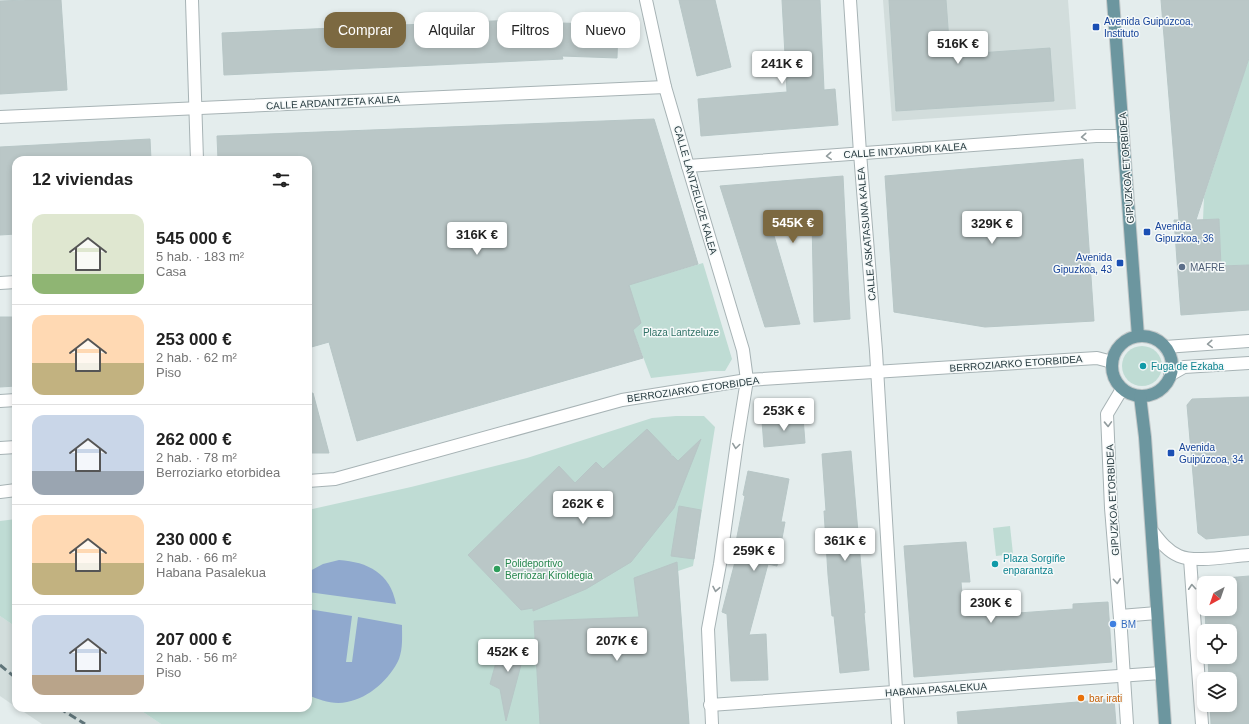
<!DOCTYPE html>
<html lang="es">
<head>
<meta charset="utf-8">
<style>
  :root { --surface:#fff; --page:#f2f2f2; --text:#222; --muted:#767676; --line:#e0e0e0; --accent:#7c6941 }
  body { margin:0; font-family:Arial,sans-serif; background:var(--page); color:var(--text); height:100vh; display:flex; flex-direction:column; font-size:15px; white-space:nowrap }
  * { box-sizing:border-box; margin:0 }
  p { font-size:13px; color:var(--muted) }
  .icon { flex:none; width:22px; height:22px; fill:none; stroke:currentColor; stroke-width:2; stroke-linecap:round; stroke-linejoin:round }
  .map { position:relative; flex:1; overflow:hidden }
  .side { position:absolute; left:12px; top:156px; width:300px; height:556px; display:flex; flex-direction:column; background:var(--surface); border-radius:12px; box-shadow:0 2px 6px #0003 }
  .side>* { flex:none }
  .top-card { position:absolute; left:324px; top:12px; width:380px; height:36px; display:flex; gap:8px }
  .needle { width:26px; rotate:220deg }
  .controls { position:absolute; left:1197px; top:576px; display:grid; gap:8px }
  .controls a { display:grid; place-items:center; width:40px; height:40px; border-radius:8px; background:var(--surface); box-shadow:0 2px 6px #0003; font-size:20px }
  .price { position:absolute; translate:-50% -34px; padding:0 9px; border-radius:4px; background:#fff; color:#222; font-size:13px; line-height:26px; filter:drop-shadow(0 1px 2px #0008) }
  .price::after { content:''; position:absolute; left:50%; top:24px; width:12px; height:9px; margin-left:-6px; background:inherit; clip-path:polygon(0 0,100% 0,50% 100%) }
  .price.active { background:var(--accent); color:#fff }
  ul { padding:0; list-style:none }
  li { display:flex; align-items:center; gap:12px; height:100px; padding:0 20px }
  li+li { border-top:1px solid var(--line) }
  li span { display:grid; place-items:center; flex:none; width:112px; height:80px; border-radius:12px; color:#555 }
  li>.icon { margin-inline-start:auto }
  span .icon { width:48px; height:48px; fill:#fffc; stroke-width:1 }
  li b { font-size:17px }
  h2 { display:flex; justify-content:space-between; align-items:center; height:48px; padding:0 20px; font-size:17px }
  .tag { padding:0 14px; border-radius:12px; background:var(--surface); box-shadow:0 2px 6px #0003; font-size:14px; line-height:36px }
  .tag.active { background:var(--accent); color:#fff }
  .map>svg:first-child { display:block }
  .built { fill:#d2dddc }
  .green { fill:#bfdcd4 }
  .water { fill:#90a9ce }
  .building { fill:#bac7c7; stroke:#b7c6c6 }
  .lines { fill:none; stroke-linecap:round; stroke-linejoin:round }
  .minor-casing { stroke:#a7b3b5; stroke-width:14 }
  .major-casing { stroke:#c2c8c9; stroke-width:14 }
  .minor { stroke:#fff; stroke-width:12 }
  .major { stroke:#6c969f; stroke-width:12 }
  .rail { stroke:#5f7479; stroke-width:3; stroke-dasharray:8 4; stroke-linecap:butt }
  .oneway { stroke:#929c9e }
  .transit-dot { fill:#1a4fb4; stroke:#f5f9f9; stroke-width:1.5 }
  .service-dot { fill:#5c6f8a; stroke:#f5f9f9; stroke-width:1.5 }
  .culture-dot { fill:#0f9aa8; stroke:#f5f9f9; stroke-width:1.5 }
  .leisure-dot { fill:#2e9e5b; stroke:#f5f9f9; stroke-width:1.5 }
  .shop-dot { fill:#3f7fe0; stroke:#f5f9f9; stroke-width:1.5 }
  .food-dot { fill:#e8710a; stroke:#f5f9f9; stroke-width:1.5 }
  .labels { text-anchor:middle; stroke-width:3; stroke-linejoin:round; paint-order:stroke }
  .transit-label { font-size:10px; fill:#164399; stroke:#f5f9f9; text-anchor:start }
  .street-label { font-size:10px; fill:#25393e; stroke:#f5f9f9 }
  .service-label { font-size:10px; fill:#4e5e75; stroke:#f5f9f9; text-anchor:start }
  .park-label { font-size:10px; fill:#317267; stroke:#f5f9f9 }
  .culture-label { font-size:10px; fill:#0d838f; stroke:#f5f9f9; text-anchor:start }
  .leisure-label { font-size:10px; fill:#27864d; stroke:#f5f9f9; text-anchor:start }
  .shop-label { font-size:10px; fill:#366cbe; stroke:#f5f9f9; text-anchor:start }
  .food-label { font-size:10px; fill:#c56008; stroke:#f5f9f9; text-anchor:start }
</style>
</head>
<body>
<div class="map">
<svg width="1249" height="724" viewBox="0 0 1249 724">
  <rect width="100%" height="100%" fill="#e4eded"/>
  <g class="built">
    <polygon points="883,0 1068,0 1076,109 892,121"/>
    <polygon points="0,616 16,627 16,707 0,696"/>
    <polygon points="18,708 137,708 161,724 42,724"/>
  </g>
  <g class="green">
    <polygon points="1249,58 1249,265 1221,266 1219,219 1203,220 1204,197"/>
    <polygon points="646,262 652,278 703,263 732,359 725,371 711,371 651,378 633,330 623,267"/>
    <circle cx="1142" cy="366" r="20"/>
    <polygon points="676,416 704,416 715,427 693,566 678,571 689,724 161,724 137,708 308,708 308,510 411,487 527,458 652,418"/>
    <polygon points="16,519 16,627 0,616 0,521"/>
    <polygon points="1010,526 1013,554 996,556 993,528"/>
  </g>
  <g class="water">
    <path d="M339 560C368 562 390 573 396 604L308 592V572L323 564Z"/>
    <path d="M308 609 352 616 346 662H352L358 617 402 625C402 637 403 648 399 659 390 679 369 698 347 702 333 705 320 700 308 695Z"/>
  </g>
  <g class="building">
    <polygon points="26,0 61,0 67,90 0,94 0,1"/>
    <polygon points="679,0 715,0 731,67 697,76"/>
    <polygon points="782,0 820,0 824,90 835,89 838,125 701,136 698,99 787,92"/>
    <polygon points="889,0 946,0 950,55 1050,48 1054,101 896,111"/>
    <polygon points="1161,0 1249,0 1249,58 1196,220 1219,219 1221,266 1249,265 1249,310 1181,315 1174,220 1179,220"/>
    <polygon points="560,18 561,23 618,25 617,58 562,56 563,59 224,75 222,33"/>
    <polygon points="654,119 698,264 629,285 641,323 633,330 643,358 357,441 329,342 308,348 308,160 218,160 217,136"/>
    <polygon points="150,139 151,160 16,160 16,234 0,235 0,147"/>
    <polygon points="1083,159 1094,321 985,327 894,312 885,176"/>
    <polygon points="843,176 850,319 814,322 812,219 770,222 800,324 765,327 720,186"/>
    <polygon points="0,317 16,317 16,386 0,387"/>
    <polygon points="313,393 329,453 308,453 308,394"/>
    <polygon points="1249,397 1249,535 1206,539 1198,533 1187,405 1192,399"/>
    <polygon points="803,417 805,443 764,447 762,421"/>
    <polygon points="647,429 671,454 671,456 673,456 678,461 701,439 674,508 631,562 586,589 533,611 533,608 521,610 468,555 559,466 575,483 596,462 603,469"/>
    <polygon points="851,451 865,613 864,613 869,670 840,673 834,616 832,616 828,575 824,511 826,511 822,454"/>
    <polygon points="748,471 789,479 781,522 785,522 777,566 768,564 749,635 766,634 768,680 731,681 727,614 722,612 736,558 733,557 745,496 743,495"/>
    <polygon points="679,506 701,510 694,559 671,556"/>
    <polygon points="966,542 970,582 961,582 964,617 1073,609 1073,604 1108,602 1112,662 914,677 904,546"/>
    <polygon points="677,562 689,724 540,724 534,621 639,617 634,578"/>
    <polygon points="1249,576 1249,724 1211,724 1210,705 1230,705 1230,679 1209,679 1208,657 1230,657 1230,631 1206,631 1205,609 1230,609 1230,583 1204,583 1204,590 1203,580"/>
    <polygon points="526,646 506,721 500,689 490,684 500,648"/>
    <polygon points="1114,699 1116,724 958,724 957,712"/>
  </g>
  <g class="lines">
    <defs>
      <g id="minor">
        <polyline points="192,0 197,160"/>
        <polyline points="646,0 665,87 688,166 743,350 747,380 737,442 720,564 708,629 712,724"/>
        <polyline points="850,0 860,153 876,351 898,724"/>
        <polyline points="0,117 665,87"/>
        <polyline points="688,166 1096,136 1123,136"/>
        <polyline points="0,283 16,282"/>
        <polyline points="1165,347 1249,341"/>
        <polyline points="1170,375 1184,367 1249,363"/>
        <polyline points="1122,389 1107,414 1111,508 1121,631 1127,724"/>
        <polyline points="0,401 16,400"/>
        <polyline points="0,448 16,447"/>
        <polyline points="308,481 335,479 622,400 716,385 747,380 1097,358 1112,362"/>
        <polyline points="0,492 16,490"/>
        <path d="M1152 531C1159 540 1167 551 1179 556 1195 563 1230 556 1249 555"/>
        <polyline points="1190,559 1202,724"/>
        <polyline points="1120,616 1157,613"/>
        <polyline points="710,705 1161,673"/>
      </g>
      <g id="major">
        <polyline points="1113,0 1138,336"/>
        <circle cx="1142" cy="366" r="30"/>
        <polyline points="1140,396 1145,437 1165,724"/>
      </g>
    </defs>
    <use href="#minor" class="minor-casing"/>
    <use href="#major" class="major-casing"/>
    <use href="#minor" class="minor"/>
    <use href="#major" class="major"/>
    <g class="rail">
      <polyline points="0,665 16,678"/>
      <polyline points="59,708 85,724"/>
    </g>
  </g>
  <defs><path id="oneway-chevron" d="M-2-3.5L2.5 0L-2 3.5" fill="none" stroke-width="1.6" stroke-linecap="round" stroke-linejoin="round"/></defs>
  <g class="oneway">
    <use href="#oneway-chevron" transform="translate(1084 137) rotate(176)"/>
    <use href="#oneway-chevron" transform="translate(829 156) rotate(176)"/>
    <use href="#oneway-chevron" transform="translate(1210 344) rotate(176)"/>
    <use href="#oneway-chevron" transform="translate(1108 424) rotate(88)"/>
    <use href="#oneway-chevron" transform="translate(736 446) rotate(98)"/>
    <use href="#oneway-chevron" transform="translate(1117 581) rotate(85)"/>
    <use href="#oneway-chevron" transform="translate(1192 587) rotate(-94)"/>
    <use href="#oneway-chevron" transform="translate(716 589) rotate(101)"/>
  </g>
  <g class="transit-dot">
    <rect x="1092" y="23" width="8" height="8" rx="2"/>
    <rect x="1143" y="228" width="8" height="8" rx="2"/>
    <rect x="1116" y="259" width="8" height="8" rx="2"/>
    <rect x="1167" y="449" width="8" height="8" rx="2"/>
  </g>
  <circle class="service-dot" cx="1182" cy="267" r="4"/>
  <g class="culture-dot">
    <circle cx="1143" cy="366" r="4"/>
    <circle cx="995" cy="564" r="4"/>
  </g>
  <circle class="leisure-dot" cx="497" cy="569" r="4"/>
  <circle class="shop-dot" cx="1113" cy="624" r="4"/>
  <circle class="food-dot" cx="1081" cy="698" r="4"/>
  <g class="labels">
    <g class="transit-label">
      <text x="1104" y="25">Avenida Guipúzcoa,<tspan x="1104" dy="12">Instituto</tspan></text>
      <text x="1155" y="230">Avenida<tspan x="1155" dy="12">Gipuzkoa, 36</tspan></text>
      <text x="1112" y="261" text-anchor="end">Avenida<tspan x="1112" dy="12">Gipuzkoa, 43</tspan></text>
      <text x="1179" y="451">Avenida<tspan x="1179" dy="12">Guipúzcoa, 34</tspan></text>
    </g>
    <g class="street-label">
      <text transform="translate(333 102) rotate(-3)" y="4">CALLE ARDANTZETA KALEA</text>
      <text transform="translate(905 150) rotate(-4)" y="4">CALLE INTXAURDI KALEA</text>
      <text transform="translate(1126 168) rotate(-94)" y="4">GIPUZKOA ETORBIDEA</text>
      <text transform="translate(696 190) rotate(74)" y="4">CALLE LANTZELUZE KALEA</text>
      <text transform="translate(866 234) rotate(-95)" y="4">CALLE ASKATASUNA KALEA</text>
      <text transform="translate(1016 363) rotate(-4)" y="4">BERROZIARKO ETORBIDEA</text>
      <text transform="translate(693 389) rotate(-8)" y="4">BERROZIARKO ETORBIDEA</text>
      <text transform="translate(1112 500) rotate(-93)" y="4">GIPUZKOA ETORBIDEA</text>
      <text transform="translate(936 689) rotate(-4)" y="4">HABANA PASALEKUA</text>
    </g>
    <g class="service-label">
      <text x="1190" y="271">MAFRE</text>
    </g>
    <g class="park-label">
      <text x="681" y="336">Plaza Lantzeluze</text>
    </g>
    <g class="culture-label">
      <text x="1151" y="370">Fuga de Ezkaba</text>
      <text x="1003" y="562">Plaza Sorgiñe<tspan x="1003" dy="12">enparantza</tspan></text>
    </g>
    <g class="leisure-label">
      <text x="505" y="567">Polideportivo<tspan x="505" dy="12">Berriozar Kiroldegia</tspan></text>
    </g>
    <g class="shop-label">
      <text x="1121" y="628">BM</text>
    </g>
    <g class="food-label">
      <text x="1089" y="702">bar irati</text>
    </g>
  </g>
</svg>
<div class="controls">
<a><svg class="needle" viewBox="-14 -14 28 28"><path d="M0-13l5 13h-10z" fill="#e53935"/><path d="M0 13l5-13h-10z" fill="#767676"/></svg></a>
<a><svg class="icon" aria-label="locate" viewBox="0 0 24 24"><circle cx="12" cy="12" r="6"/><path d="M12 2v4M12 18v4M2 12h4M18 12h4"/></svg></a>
<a><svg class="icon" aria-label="layers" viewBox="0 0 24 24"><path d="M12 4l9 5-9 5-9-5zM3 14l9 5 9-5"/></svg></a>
</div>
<b class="price" style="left:958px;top:65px">516K €</b>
<b class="price" style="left:782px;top:85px">241K €</b>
<b class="price active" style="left:793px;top:244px">545K €</b>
<b class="price" style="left:992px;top:245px">329K €</b>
<b class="price" style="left:477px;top:256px">316K €</b>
<b class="price" style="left:784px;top:432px">253K €</b>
<b class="price" style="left:583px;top:525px">262K €</b>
<b class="price" style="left:845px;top:562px">361K €</b>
<b class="price" style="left:754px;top:572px">259K €</b>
<b class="price" style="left:991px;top:624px">230K €</b>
<b class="price" style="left:617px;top:662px">207K €</b>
<b class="price" style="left:508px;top:673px">452K €</b>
<div class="top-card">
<a class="tag active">Comprar</a>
<a class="tag">Alquilar</a>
<a class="tag">Filtros</a>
<a class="tag">Nuevo</a>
</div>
<section class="side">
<h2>12 viviendas<svg class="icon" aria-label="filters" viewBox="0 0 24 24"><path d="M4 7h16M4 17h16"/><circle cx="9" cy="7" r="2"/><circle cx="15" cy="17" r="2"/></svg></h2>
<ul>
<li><span style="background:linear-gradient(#dfe7d0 75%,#8fb573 0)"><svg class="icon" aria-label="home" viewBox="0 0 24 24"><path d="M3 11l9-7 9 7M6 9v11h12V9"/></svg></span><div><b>545 000 €</b><p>5 hab. · 183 m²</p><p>Casa</p></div></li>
<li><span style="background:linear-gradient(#ffd9b3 60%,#c2b280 0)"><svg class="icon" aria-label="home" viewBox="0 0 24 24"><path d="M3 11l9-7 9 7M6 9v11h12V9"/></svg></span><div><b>253 000 €</b><p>2 hab. · 62 m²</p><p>Piso</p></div></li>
<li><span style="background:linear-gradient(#c9d6e8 70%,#9aa5b1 0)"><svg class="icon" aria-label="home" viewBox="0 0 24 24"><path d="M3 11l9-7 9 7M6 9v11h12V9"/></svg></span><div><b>262 000 €</b><p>2 hab. · 78 m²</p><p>Berroziarko etorbidea</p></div></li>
<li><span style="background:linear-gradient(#ffd9b3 60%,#c2b280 0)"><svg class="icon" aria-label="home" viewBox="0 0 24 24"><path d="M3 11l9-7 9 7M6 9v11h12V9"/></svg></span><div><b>230 000 €</b><p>2 hab. · 66 m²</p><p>Habana Pasalekua</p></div></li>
<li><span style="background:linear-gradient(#c9d6e8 75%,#b9a48a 0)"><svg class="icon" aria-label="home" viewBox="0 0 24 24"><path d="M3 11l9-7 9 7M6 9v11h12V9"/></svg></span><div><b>207 000 €</b><p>2 hab. · 56 m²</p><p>Piso</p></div></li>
</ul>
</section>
</div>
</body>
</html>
